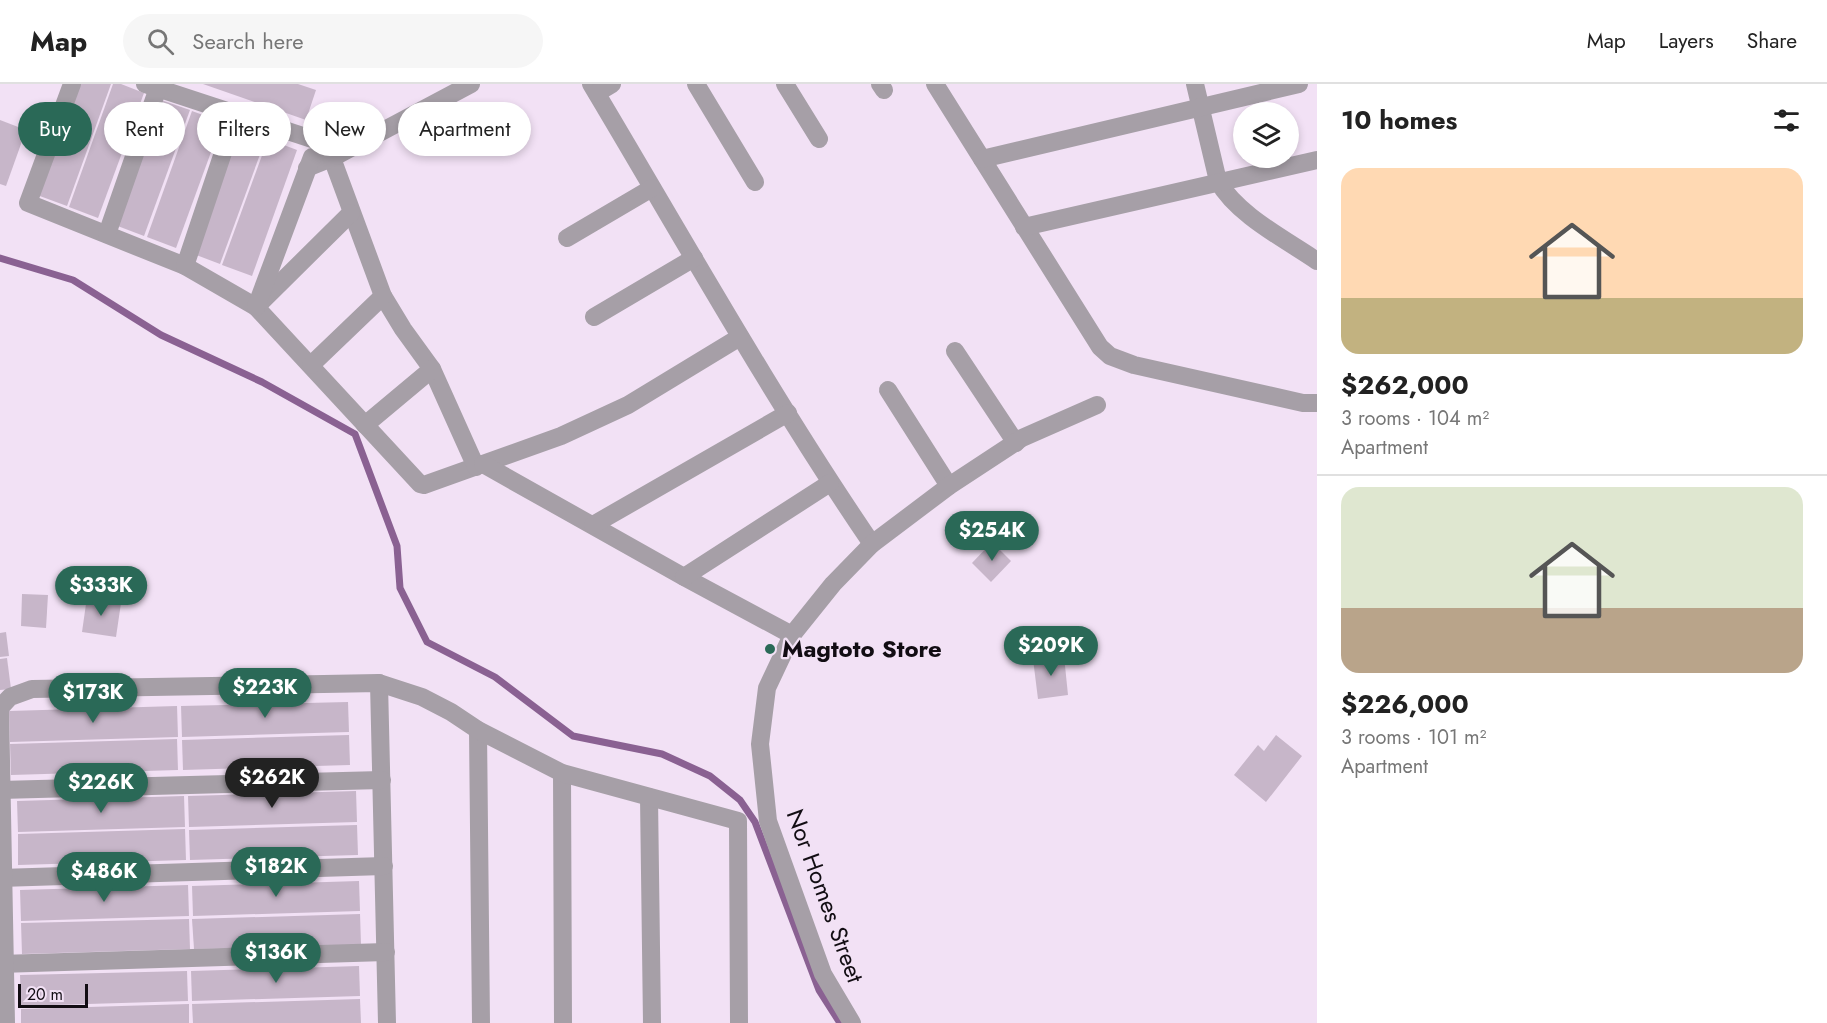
<!DOCTYPE html>
<html lang="en">
<head>
<meta charset="utf-8">
<style>
  :root { --surface:#fff; --page:#f6f6f6; --text:#222; --muted:#767676; --line:#e0e0e0; --accent:#2a6957 }
  body { margin:0; font-family:Jost,sans-serif; background:var(--page); color:var(--text); height:100vh; display:flex; flex-direction:column; font-size:22px; white-space:nowrap }
  * { box-sizing:border-box; margin:0 }
  p { font-size:20px; color:var(--muted) }
  .icon { flex:none; width:33px; height:33px; fill:none; stroke:currentColor; stroke-width:2; stroke-linecap:round; stroke-linejoin:round }
  .map { position:relative; flex:1; overflow:hidden }
  .side { display:flex; flex-direction:column; background:var(--surface); width:510px }
  .side>* { flex:none }
  .top-card { position:absolute; left:18px; top:18px; width:570px; height:54px; display:flex; gap:12px }
  .tools { position:absolute; left:1233px; top:18px; display:grid; gap:12px }
  .tools a { display:grid; place-items:center; width:66px; height:66px; border-radius:50%; background:var(--surface); box-shadow:0 3px 9px #0003; font-size:30px }
  .scale { position:absolute; left:18px; bottom:15px; width:70px; box-sizing:border-box; padding-left:6px; border:3px solid #120d13; border-top:0; font-size:16px; line-height:21px; white-space:nowrap; color:#120d13; -webkit-text-stroke:4px #f2e1f5; paint-order:stroke }
  .price { position:absolute; translate:-50% -51px; padding:0 14px; border-radius:21px; background:var(--accent); color:#fff; font-size:20px; line-height:39px; filter:drop-shadow(0 2px 3px #0008) }
  .price::after { content:''; position:absolute; left:50%; top:36px; width:18px; height:14px; margin-left:-9px; background:inherit; clip-path:polygon(0 0,100% 0,50% 100%) }
  .price.active { background:#222; color:#fff }
  ul { padding:0; list-style:none }
  li { display:grid; align-content:center; gap:12px; height:318px; padding:0 24px }
  li+li { border-top:2px solid var(--line) }
  li span { display:grid; place-items:center; height:186px; border-radius:18px; color:#555 }
  li>.icon { margin-inline-start:auto }
  span .icon { width:108px; height:108px; fill:#fffc; stroke-width:1 }
  li b { font-size:26px }
  h2 { display:flex; justify-content:space-between; align-items:center; height:72px; padding:0 24px; font-size:26px }
  .tag { padding:0 21px; border-radius:27px; background:var(--surface); box-shadow:0 3px 9px #0003; font-size:21px; line-height:54px }
  .tag.active { background:var(--accent); color:#fff }
  header { display:flex; align-items:center; gap:36px; box-sizing:border-box; height:84px; padding:0 30px; background:var(--surface); border-bottom:2px solid var(--line) }
  header strong { font-size:28px }
  nav { display:flex; gap:33px; margin-inline-start:auto; font-size:21px }
  .search { width:420px; height:54px; background:var(--page); display:flex; align-items:center; gap:15px; box-sizing:border-box; padding:0 21px; border-radius:33px; color:var(--muted); font-size:22px }
  main { display:flex; flex:1; min-height:0 }
  .map>svg:first-child { display:block }
  .lines { fill:none; stroke-linecap:round; stroke-linejoin:round }
  .stream { stroke:#8a6192; stroke-width:7 }
  .building { fill:#c7b6c9 }
  .street { stroke:#a69fa7; stroke-width:18 }
  .poi-dot { fill:#2a6957; stroke:#f2e1f5; stroke-width:2 }
  .labels { text-anchor:middle; stroke-width:4.5; stroke-linejoin:round; paint-order:stroke }
  .poi-label { font-size:24px; font-weight:bold; fill:#120d13; stroke:#f2e1f5; text-anchor:start }
  .street-label { font-size:24px; fill:#120d13; stroke:#f2e1f5 }
</style>
</head>
<body>
<header>
<strong>Map</strong>
<div class="search"><svg class="icon" aria-label="search" viewBox="0 0 24 24"><circle cx="10" cy="10" r="6"/><path d="M15 15l6 6"/></svg>Search here</div>
<nav><a>Map</a><a>Layers</a><a>Share</a></nav>
</header>
<main>
<div class="map">
<svg width="1317" height="939" viewBox="0 0 1317 939">
  <rect width="100%" height="100%" fill="#f2e1f5"/>
  <g class="lines">
    <polyline class="stream" points="0,174 73,196 161,251 262,298 355,350 397,462 400,504 427,558 495,593 573,652 662,670 710,692 740,716 755,738 819,906 840,939"/>
  </g>
  <g class="building">
    <polygon points="78,0 111,0 67,122 37,111"/>
    <polygon points="113,0 121,0 144,9 98,134 69,123"/>
    <polygon points="203,0 298,0 316,6 306,36"/>
    <polygon points="161,16 190,26 144,152 115,141"/>
    <polygon points="192,27 222,38 176,164 147,153"/>
    <polygon points="0,36 26,46 6,102 0,100"/>
    <polygon points="237,44 266,54 220,180 191,169"/>
    <polygon points="268,55 297,66 252,192 222,181"/>
    <polygon points="992,458 1011,477 991,498 972,479"/>
    <polygon points="22,510 48,511 46,544 21,542"/>
    <polygon points="87,513 121,519 116,553 82,548"/>
    <polygon points="6,548 9,572 0,573 0,549"/>
    <polygon points="1064,572 1068,611 1038,615 1033,575"/>
    <polygon points="7,574 11,605 0,606 0,575"/>
    <polygon points="348,618 349,648 182,653 181,622"/>
    <polygon points="177,622 178,653 10,658 9,627"/>
    <polygon points="349,651 350,681 183,686 182,656"/>
    <polygon points="1276,651 1302,672 1266,718 1234,691 1258,661 1264,667"/>
    <polygon points="177,655 178,686 11,691 10,660"/>
    <polygon points="356,707 357,738 189,743 188,712"/>
    <polygon points="184,712 185,743 18,748 17,717"/>
    <polygon points="357,741 358,771 190,776 189,746"/>
    <polygon points="185,745 186,776 18,781 18,750"/>
    <polygon points="359,797 360,827 193,832 192,802"/>
    <polygon points="188,801 189,832 21,837 20,806"/>
    <polygon points="360,830 361,861 194,865 192,835"/>
    <polygon points="189,835 190,865 22,870 21,839"/>
    <polygon points="359,882 360,912 192,917 191,887"/>
    <polygon points="187,887 188,917 21,922 20,891"/>
    <polygon points="360,915 361,939 193,939 192,920"/>
    <polygon points="189,920 189,939 21,939 21,925"/>
  </g>
  <g class="lines">
    <g class="street">
      <polyline points="72,0 28,119 185,182 256,223 420,400 424,401 561,352 628,321 740,253"/>
      <polyline points="145,0 318,57 332,74 383,212 403,245 432,285 476,383"/>
      <path d="M591 0C683 154 771 312 872 460"/>
      <polyline points="696,0 755,98"/>
      <polyline points="785,0 819,55"/>
      <polyline points="880,0 884,6"/>
      <polyline points="935,0 1100,263 1110,272 1134,281 1303,319 1317,319"/>
      <path d="M1195 0 1218 97C1237 131 1285 155 1317 177"/>
      <polyline points="597,9 612,0"/>
      <polyline points="982,75 1299,0"/>
      <polyline points="307,84 332,74 471,0"/>
      <polyline points="1024,143 1317,76"/>
      <polyline points="107,150 158,4"/>
      <polyline points="567,154 652,104"/>
      <polyline points="185,182 236,30"/>
      <polyline points="259,220 351,129"/>
      <polyline points="256,223 312,73"/>
      <polyline points="594,233 694,174"/>
      <polyline points="955,267 1016,359"/>
      <polyline points="311,281 383,212"/>
      <polyline points="888,306 949,402"/>
      <polyline points="365,341 432,285"/>
      <polyline points="483,380 684,493 792,551"/>
      <polyline points="593,441 788,329"/>
      <polyline points="684,493 830,399"/>
      <polyline points="379,599 387,939"/>
      <polyline points="478,646 481,939"/>
      <polyline points="562,689 563,939"/>
      <polyline points="0,706 382,696"/>
      <polyline points="649,713 652,939"/>
      <polyline points="0,794 384,782"/>
      <polyline points="0,880 386,868"/>
      <polyline points="6,939 0,624 10,613 32,605 379,599 422,613 451,628 478,646 562,689 738,737 739,939"/>
      <polyline points="852,939 823,890 768,737 760,660 767,604 792,551 833,500 872,460 949,402 1022,354 1097,321"/>
    </g>
  </g>
  <circle class="poi-dot" cx="770" cy="565" r="6"/>
  <g class="labels">
    <g class="poi-label">
      <text x="782" y="573">Magtoto Store</text>
    </g>
    <g class="street-label">
      <text transform="translate(825 812) rotate(70)" y="8">Nor Homes Street</text>
    </g>
  </g>
</svg>
<div class="tools">
<a><svg class="icon" aria-label="layers" viewBox="0 0 24 24"><path d="M12 4l9 5-9 5-9-5zM3 14l9 5 9-5"/></svg></a>
</div>
<div class="scale">20 m</div>
<b class="price" style="left:992px;top:478px">$254K</b>
<b class="price" style="left:101px;top:533px">$333K</b>
<b class="price" style="left:1051px;top:593px">$209K</b>
<b class="price" style="left:265px;top:635px">$223K</b>
<b class="price" style="left:93px;top:640px">$173K</b>
<b class="price active" style="left:272px;top:725px">$262K</b>
<b class="price" style="left:101px;top:730px">$226K</b>
<b class="price" style="left:276px;top:814px">$182K</b>
<b class="price" style="left:104px;top:819px">$486K</b>
<b class="price" style="left:276px;top:900px">$136K</b>
<div class="top-card">
<a class="tag active">Buy</a>
<a class="tag">Rent</a>
<a class="tag">Filters</a>
<a class="tag">New</a>
<a class="tag">Apartment</a>
</div>
</div>
<section class="side">
<h2>10 homes<svg class="icon" aria-label="filters" viewBox="0 0 24 24"><path d="M4 7h16M4 17h16"/><circle cx="9" cy="7" r="2"/><circle cx="15" cy="17" r="2"/></svg></h2>
<ul>
<li><span style="background:linear-gradient(#ffd9b3 70%,#c2b280 0)"><svg class="icon" aria-label="home" viewBox="0 0 24 24"><path d="M3 11l9-7 9 7M6 9v11h12V9"/></svg></span><div><b>$262,000</b><p>3 rooms · 104 m²</p><p>Apartment</p></div></li>
<li><span style="background:linear-gradient(#dfe7d0 65%,#b9a48a 0)"><svg class="icon" aria-label="home" viewBox="0 0 24 24"><path d="M3 11l9-7 9 7M6 9v11h12V9"/></svg></span><div><b>$226,000</b><p>3 rooms · 101 m²</p><p>Apartment</p></div></li>
</ul>
</section>
</main>
</body>
</html>
